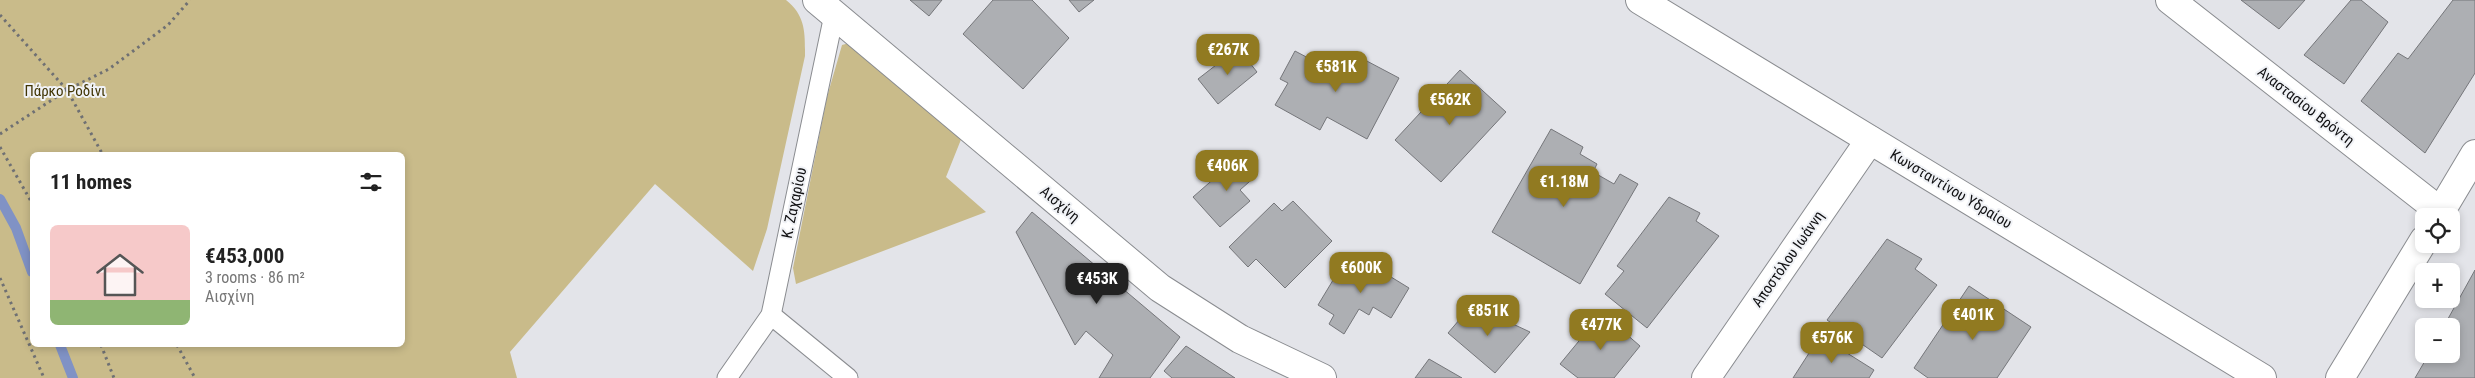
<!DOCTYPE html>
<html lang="en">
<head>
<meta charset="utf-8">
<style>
  :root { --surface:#fff; --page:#f6f6f6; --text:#222; --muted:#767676; --line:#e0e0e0; --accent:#917a21 }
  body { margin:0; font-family:"Roboto Condensed",sans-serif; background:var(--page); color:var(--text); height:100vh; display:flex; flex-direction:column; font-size:19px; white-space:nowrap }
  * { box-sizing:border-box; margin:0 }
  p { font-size:16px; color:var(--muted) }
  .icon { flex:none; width:28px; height:28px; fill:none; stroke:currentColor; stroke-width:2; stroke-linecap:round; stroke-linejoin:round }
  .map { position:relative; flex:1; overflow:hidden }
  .side { position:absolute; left:30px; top:152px; width:375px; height:195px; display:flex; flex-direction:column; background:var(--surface); border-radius:8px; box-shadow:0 2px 8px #0003 }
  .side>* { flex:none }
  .fabs { position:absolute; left:2415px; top:208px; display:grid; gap:10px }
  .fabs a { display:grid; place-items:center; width:45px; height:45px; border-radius:8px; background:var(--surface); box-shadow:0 2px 8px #0003; font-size:25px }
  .price { position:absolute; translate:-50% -42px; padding:0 11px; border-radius:10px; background:var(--accent); color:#fff; font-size:16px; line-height:32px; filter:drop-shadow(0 1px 2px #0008) }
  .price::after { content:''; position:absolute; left:50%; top:30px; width:15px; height:11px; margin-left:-8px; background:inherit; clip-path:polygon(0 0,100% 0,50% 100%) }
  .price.active { background:#222; color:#fff }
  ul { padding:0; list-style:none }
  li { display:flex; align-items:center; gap:15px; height:125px; padding:0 20px }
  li+li { border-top:1px solid var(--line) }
  li span { display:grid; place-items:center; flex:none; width:140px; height:100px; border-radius:8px; color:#555 }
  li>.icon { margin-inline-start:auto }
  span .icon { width:60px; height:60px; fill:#fffc; stroke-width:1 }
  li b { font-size:21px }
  h2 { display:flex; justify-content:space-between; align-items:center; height:60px; padding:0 20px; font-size:21px }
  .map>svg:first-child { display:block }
  .green { fill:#c9bb8a; fill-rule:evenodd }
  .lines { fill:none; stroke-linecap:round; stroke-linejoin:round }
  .stream { stroke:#8092c5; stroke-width:10 }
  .building { fill:#adafb3; stroke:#75767a }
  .service-casing { stroke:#8a8c90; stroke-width:21 }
  .minor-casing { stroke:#8a8c90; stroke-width:30 }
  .tertiary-casing { stroke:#8a8c90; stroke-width:30 }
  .path { stroke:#6f7073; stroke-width:3; stroke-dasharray:2.5 4; stroke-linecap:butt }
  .service { stroke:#fff; stroke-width:19 }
  .minor { stroke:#fff; stroke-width:28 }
  .tertiary { stroke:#fff; stroke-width:28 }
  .labels { text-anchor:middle; stroke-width:4; stroke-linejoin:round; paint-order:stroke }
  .park-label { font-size:15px; fill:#413504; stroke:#f0f2f6 }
  .street-label { font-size:15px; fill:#101012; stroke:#f0f2f6 }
</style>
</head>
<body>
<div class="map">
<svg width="2475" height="378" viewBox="0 0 2475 378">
  <rect width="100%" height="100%" fill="#e3e4e9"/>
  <g class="green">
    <path d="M0 0H786C806 16 805 33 805 56L767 229 753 271 655 184 510 352 517 378H0ZM32 155H402V345H32Z"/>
    <polygon points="857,41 962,137 946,177 986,212 796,284 793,268 827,97 842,45"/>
  </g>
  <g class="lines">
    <g class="stream">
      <polyline points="0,199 16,228 32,272"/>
      <polyline points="60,345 73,378"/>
    </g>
  </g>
  <g class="building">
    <polygon points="910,0 942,0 929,16"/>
    <polygon points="993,0 1032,0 1069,38 1023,89 963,34"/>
    <polygon points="1069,0 1094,0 1079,12"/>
    <polygon points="2241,0 2305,0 2279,29"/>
    <polygon points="2351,0 2361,0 2388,22 2344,84 2304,55"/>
    <polygon points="2453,0 2475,0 2475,73 2425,153 2361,101 2398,53 2408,59"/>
    <polygon points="1238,48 1257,72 1218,104 1198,79"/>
    <polygon points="1295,51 1329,69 1334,60 1356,72 1363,59 1399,78 1367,139 1327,117 1320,130 1275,105 1288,83 1280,79"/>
    <polygon points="1460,70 1506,112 1441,182 1395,140"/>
    <polygon points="1551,129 1583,147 1580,154 1597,164 1593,172 1614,184 1620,174 1638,184 1580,284 1492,232"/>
    <polygon points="1241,155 1258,174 1240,190 1250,201 1220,227 1193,197"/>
    <polygon points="1669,197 1700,213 1696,221 1719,236 1647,328 1605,294 1624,271 1617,266"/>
    <polygon points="1293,201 1332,241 1285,288 1256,259 1248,267 1229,247 1274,203 1282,211"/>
    <polygon points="1032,212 1180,337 1150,378 1099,378 1113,355 1086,331 1075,345 1016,232"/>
    <polygon points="1887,239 1922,259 1915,269 1937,285 1882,358 1827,320"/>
    <polygon points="1365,261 1409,288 1391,318 1373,307 1369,315 1359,309 1344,334 1329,324 1334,315 1318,305 1344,262 1360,271"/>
    <polygon points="2475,270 2475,378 2415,378 2429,354 2451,354 2451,326 2444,326"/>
    <polygon points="1969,286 2031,327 1997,378 1928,378 1914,368"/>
    <polygon points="1472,305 1530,332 1495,373 1448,333"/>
    <polygon points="1602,313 1640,346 1614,378 1578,378 1560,364"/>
    <polygon points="1820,336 1874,370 1869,378 1793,378"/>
    <polygon points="1186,346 1235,378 1172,378 1164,371"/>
    <polygon points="1429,359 1462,378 1415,378"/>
  </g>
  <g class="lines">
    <defs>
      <g id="service">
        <polyline points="771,315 848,378"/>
        <polyline points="727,378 771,315 834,15"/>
      </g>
      <g id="minor">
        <polyline points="817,0 1160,288 1240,339 1322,378"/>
        <polyline points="2170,0 2441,212"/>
        <polyline points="2438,216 2475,154"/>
        <polyline points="1706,378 1870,140"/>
        <polyline points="2340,378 2424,240"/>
      </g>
      <polyline id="tertiary" points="1640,0 2262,378"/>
    </defs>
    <use href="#service" class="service-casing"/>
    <use href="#minor" class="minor-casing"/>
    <use href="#tertiary" class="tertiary-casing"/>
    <g class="path">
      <polyline points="0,15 67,90 103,155"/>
      <polyline points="0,134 67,90 109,69 168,25 190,0"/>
      <polyline points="0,147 32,203"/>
      <polyline points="0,278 44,378"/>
      <polyline points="101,345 114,378"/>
      <polyline points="177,345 195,378"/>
    </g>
    <use href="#service" class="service"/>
    <use href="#minor" class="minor"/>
    <use href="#tertiary" class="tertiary"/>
  </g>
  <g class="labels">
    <g class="park-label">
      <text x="65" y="96">Πάρκο Ροδίνι</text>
    </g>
    <g class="street-label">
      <text transform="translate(2306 106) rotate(38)" y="5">Αναστασίου Βρόντη</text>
      <text transform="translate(1951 189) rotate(31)" y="5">Κωνσταντίνου Υδραίου</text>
      <text transform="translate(794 203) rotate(-78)" y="5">Κ. Ζαχαρίου</text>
      <text transform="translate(1060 204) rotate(40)" y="5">Αισχίνη</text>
      <text transform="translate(1788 259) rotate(-55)" y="5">Αποστόλου Ιωάννη</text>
    </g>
  </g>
</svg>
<div class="fabs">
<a><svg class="icon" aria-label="locate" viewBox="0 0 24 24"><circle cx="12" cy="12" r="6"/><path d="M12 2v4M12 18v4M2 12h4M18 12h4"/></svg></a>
<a>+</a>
<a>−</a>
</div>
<b class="price" style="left:1228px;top:76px">€267K</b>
<b class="price" style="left:1336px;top:93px">€581K</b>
<b class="price" style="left:1450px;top:126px">€562K</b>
<b class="price" style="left:1227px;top:192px">€406K</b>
<b class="price" style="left:1564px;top:208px">€1.18M</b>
<b class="price" style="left:1361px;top:294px">€600K</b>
<b class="price active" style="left:1097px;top:305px">€453K</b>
<b class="price" style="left:1488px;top:337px">€851K</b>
<b class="price" style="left:1973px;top:341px">€401K</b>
<b class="price" style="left:1601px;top:351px">€477K</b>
<b class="price" style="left:1832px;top:364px">€576K</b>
<section class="side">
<h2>11 homes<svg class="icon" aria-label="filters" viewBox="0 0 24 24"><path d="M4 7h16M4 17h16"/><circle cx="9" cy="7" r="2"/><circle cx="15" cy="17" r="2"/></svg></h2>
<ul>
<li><span style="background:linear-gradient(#f6c9c9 75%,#8fb573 0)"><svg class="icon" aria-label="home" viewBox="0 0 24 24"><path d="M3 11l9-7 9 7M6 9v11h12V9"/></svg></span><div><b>€453,000</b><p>3 rooms · 86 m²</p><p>Αισχίνη</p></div></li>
</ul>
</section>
</div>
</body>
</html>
